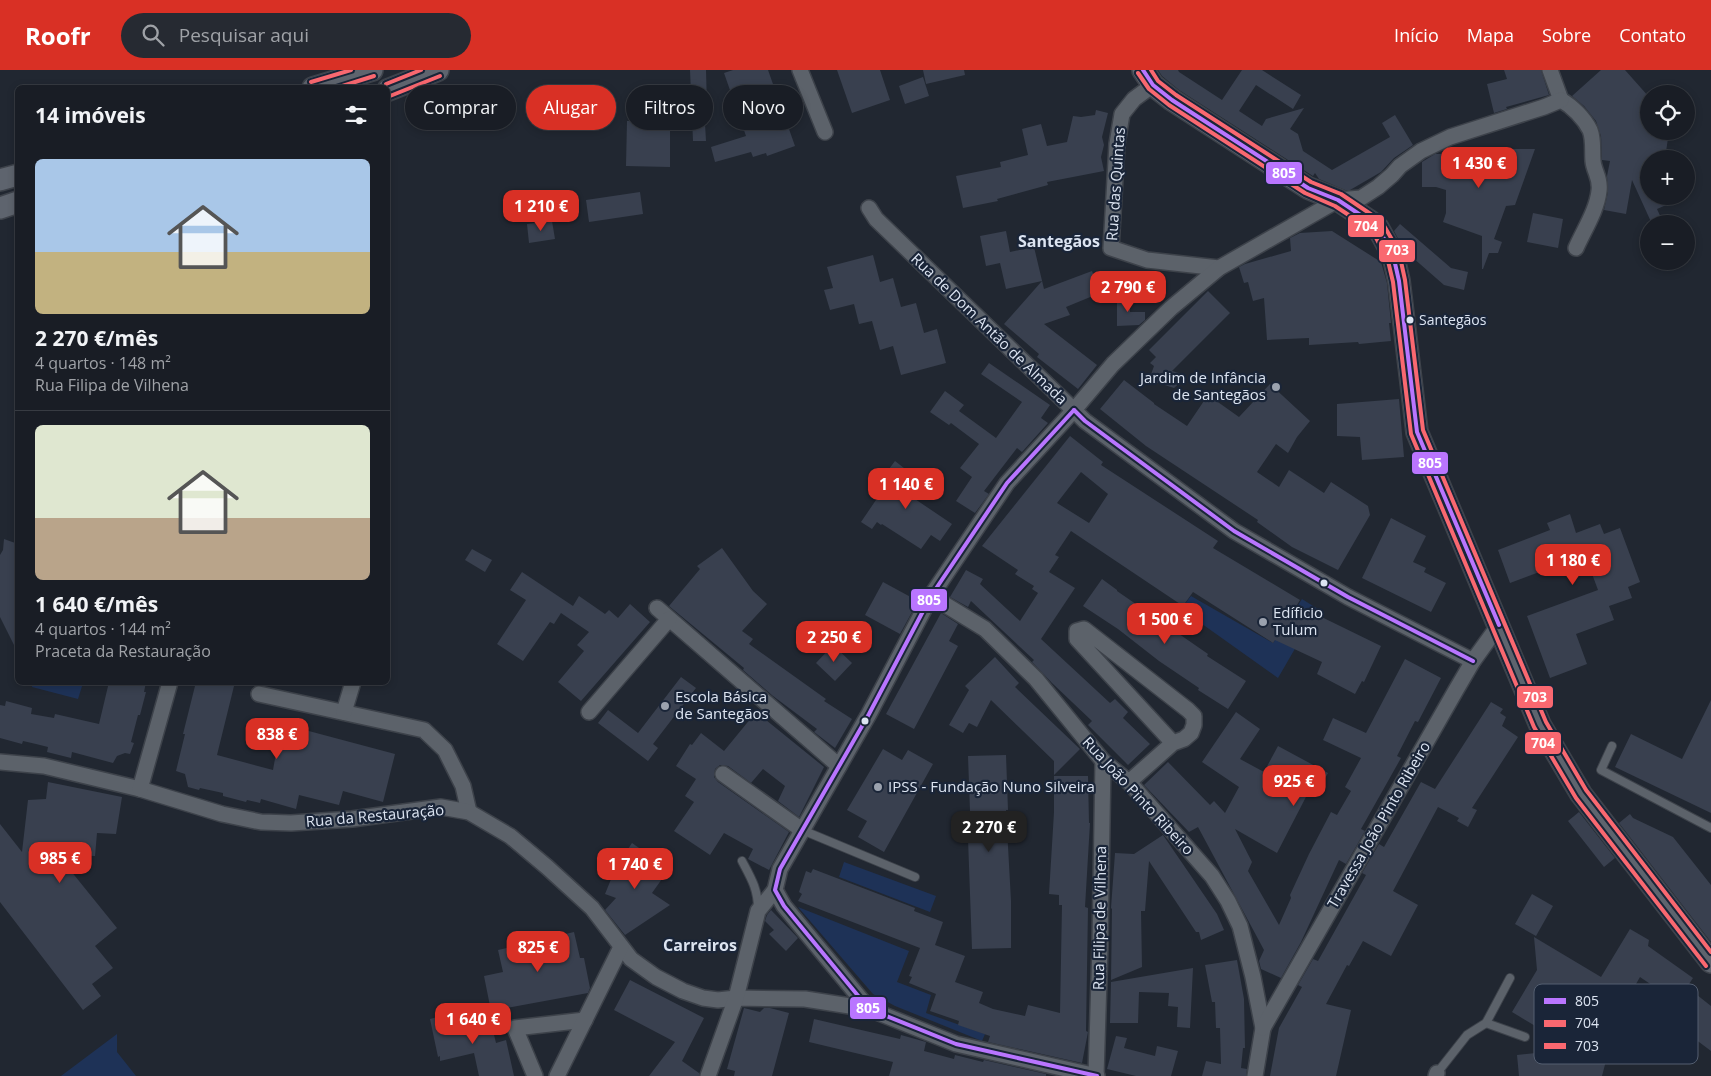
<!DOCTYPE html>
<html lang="pt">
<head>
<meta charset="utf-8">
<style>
  :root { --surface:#191d25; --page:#262a32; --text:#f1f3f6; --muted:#9fa2a7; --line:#373b42; --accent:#d93025 }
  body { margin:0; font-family:"Open Sans",sans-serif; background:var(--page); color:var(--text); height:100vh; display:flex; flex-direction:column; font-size:19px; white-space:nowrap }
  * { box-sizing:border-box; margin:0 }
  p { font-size:16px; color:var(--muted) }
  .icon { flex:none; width:28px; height:28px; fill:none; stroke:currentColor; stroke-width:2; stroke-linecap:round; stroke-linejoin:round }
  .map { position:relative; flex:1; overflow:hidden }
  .drawer { position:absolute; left:15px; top:15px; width:375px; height:600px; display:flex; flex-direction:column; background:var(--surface); border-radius:8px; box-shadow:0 2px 8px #0003,0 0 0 1px var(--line) }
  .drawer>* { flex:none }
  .hud { position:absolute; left:405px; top:15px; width:475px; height:45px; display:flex; gap:10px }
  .buttons { position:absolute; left:1640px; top:15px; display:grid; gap:10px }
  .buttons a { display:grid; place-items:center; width:55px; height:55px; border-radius:50%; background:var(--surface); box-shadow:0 2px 8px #0003,0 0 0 1px var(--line); font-size:25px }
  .price { position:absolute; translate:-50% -42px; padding:0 11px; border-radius:10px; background:var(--accent); color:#fff; font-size:16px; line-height:32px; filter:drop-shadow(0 1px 2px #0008) }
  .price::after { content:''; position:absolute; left:50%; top:30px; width:15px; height:11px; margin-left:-8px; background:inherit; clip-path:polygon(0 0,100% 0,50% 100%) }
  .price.on { background:#222; color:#fff }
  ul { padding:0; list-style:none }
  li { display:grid; align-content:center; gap:10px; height:265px; padding:0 20px }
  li+li { border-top:1px solid var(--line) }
  li span { display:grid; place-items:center; height:155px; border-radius:8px; color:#555 }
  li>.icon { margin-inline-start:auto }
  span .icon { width:90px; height:90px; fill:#fffc; stroke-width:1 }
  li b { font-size:21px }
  h2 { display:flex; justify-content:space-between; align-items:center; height:60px; padding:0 20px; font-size:21px }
  .chip { padding:0 18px; border-radius:22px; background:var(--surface); box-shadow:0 2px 8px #0003,0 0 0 1px var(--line); font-size:18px; line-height:45px }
  .chip.on { background:var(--accent); color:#fff }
  header { display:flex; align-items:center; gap:30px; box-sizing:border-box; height:70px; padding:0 25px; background:var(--accent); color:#fff }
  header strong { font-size:24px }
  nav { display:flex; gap:28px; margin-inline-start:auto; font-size:18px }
  .search { width:350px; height:45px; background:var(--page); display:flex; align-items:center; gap:12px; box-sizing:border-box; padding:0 18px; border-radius:28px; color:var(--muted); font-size:19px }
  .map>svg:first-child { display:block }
  .green { fill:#1e3257 }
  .building { fill:#39404f; fill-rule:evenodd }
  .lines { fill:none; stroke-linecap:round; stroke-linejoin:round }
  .lane-casing { stroke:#3d424a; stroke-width:10 }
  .street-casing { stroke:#3d424a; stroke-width:18 }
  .secondary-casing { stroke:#3d424a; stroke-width:24 }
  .lane { stroke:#5c626a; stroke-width:8 }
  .street { stroke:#5c626a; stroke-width:15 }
  .secondary { stroke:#5e646e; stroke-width:21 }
  .bus-1-casing { stroke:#1a2538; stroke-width:8 }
  .bus-2-casing { stroke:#1a2538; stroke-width:8 }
  .bus-3-casing { stroke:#1a2538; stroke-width:8 }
  .bus-1 { stroke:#b975ff; stroke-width:4 }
  .bus-2 { stroke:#f96870; stroke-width:4 }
  .bus-3 { stroke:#f96870; stroke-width:4 }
  .bus-dot { fill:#dce4f1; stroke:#1a2538; stroke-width:2 }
  .poi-dot { fill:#9ba2ae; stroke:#1a2538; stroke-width:2 }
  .labels { text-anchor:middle; stroke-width:4.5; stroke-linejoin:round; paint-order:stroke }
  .bus-label { font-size:14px; fill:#dce4f1; stroke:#1a2538; text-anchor:start }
  .street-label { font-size:15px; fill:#dce4f1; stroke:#1a2538 }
  .poi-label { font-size:15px; fill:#dce4f1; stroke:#1a2538; text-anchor:start }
  .neighbourhood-label { font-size:16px; font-weight:bold; fill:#dce4f1; stroke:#1a2538 }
  .key { fill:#1a2538; stroke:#545e70; stroke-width:1 }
  .key-label { font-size:14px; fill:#dce4f1 }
  .line-badge { stroke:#1a2538; stroke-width:2 }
  .badge-label { font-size:14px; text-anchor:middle; font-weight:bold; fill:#fff }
</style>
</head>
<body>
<header>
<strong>Roofr</strong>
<div class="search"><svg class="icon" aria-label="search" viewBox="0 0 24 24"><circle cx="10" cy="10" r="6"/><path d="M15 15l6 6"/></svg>Pesquisar aqui</div>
<nav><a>Início</a><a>Mapa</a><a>Sobre</a><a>Contato</a></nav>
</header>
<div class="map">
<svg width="1711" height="1006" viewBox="0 0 1711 1006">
  <rect width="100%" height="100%" fill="#212731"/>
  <g class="green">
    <polygon points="1191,526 1273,573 1302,529 1318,539 1278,608 1181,539"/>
    <polygon points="33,613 33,612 83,613 78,629 32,617"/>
    <polygon points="844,792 936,826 930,842 839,807"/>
    <polygon points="798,837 909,881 897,912 931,925 926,943 985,964 982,971 895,936 873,924"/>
    <polygon points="117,964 117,982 136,1006 61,1006"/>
  </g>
  <g class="building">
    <polygon points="690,0 706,0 707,36 704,36 706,71 693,71"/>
    <polygon points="733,0 768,0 795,76 767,86 766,83 753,87 751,82 715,92 711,77 746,66 724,3"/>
    <polygon points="837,0 880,0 890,30 852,43"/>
    <polygon points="923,0 964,0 965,5 926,14"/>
    <polygon points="1158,0 1178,0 1179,2 1222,30 1242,0 1262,0 1301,25 1293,39 1256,15 1239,41 1262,56 1266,49 1304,38 1290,59 1298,64 1303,81 1332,100 1390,67 1382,53 1395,45 1413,75 1394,88 1381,102 1350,120 1345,120 1319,109 1315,103 1313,106 1179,20 1162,6"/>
    <polygon points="1504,0 1541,0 1549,25 1506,37 1507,39 1494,43 1487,14 1507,9"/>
    <polygon points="1601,0 1625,0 1649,27 1649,61 1669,61 1665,89 1649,89 1649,126 1687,126 1657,139 1662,150 1652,154 1632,110 1626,144 1604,140 1608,122 1607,106 1610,91 1602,90 1601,66 1596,51 1584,36 1572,26"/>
    <polygon points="923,7 929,26 905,34 899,16"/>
    <polygon points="1096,40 1108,43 1102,67 1104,75 1101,87 1104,101 1047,112 1048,115 997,129 998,131 963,138 956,106 1001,97 1000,92 1028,85 1022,59 1041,54 1047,76 1067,72 1073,46 1081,47 1095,45"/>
    <polygon points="627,51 670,51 670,97 626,96"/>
    <polygon points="1486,79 1535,79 1515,135 1506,136 1494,169 1502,172 1498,183 1489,183 1483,199 1482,199 1482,166 1443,152 1446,143 1446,120 1436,117 1422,117 1422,92 1435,84 1485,84"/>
    <polygon points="640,122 643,144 589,152 586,130"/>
    <polygon points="1533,143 1563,149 1558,178 1527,172"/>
    <polygon points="552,151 555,169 529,173 527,154"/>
    <polygon points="1400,154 1451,198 1468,202 1464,220 1444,215 1404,180 1394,161"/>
    <polygon points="1006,161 1010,182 1034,177 1044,219 1092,201 1100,223 1066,237 1070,245 1044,254 1097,295 1078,319 1037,287 1039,284 1004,254 1042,211 1006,219 1000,193 986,196 980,166"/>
    <polygon points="1332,161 1381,192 1387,213 1391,253 1389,253 1391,271 1359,274 1358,272 1309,275 1309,268 1267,270 1264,228 1253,231 1248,212 1244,213 1239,197 1245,194 1291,181 1290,168 1300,163"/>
    <polygon points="873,185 880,212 893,208 901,237 916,233 924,263 937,259 946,293 901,305 893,276 880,280 872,251 859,254 854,234 830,240 824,220 833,218 827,197"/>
    <polygon points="1208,221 1230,243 1172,301 1182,304 1181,307 1184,309 1174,318 1149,310 1154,296 1150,293 1156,287 1149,280"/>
    <polygon points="1117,225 1130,225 1130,242 1145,242 1145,250 1139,255 1117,256"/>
    <polygon points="989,293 1050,335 1041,348 1048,353 1022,382 1017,378 984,421 989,424 975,443 956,431 972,407 960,398 979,374 951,353 949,355 930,342 945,321 964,335 959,341 996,368 1022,332 981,304"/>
    <polygon points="1124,310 1154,333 1154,334 1187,356 1208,325 1239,347 1270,314 1310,351 1297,367 1288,383 1276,374 1257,402 1279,417 1289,400 1324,423 1331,412 1368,436 1370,445 1338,500 1292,477 1257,452 1258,450 1146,376 1100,339"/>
    <polygon points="1399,329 1404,387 1362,390 1360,367 1337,366 1337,334"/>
    <path d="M1070 366 1103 392 1101 395 1218 471 1213 478 1300 530 1297 535 1381 576 1364 612 1362 611 1355 624 1317 604 1322 592 1275 570 1273 573 1193 522 1183 536 1071 461 1055 485 1059 487 1049 502 1075 518 1041 569 1110 633 1115 629 1128 642 1123 648 1150 674 1128 695 1088 655 1092 651 1052 613 1032 592 1034 590 971 531 968 537 950 527 966 500 983 509 980 514 1020 551 1038 523 1032 519 1034 516 1015 504 1018 500 982 476ZM1081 402 1108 424 1089 453 1057 433Z"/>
    <polygon points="895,391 923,413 912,427 952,454 940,471 931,465 921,479 882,454 881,455 877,452 872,459 861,452 891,408 886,403"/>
    <polygon points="1570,444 1576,463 1600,454 1604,464 1620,458 1640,512 1628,517 1632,528 1609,536 1614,550 1576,564 1587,594 1550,608 1527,546 1598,520 1585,485 1510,513 1498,480 1550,460 1547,453"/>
    <polygon points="1391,448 1426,466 1413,492 1426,498 1424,502 1446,513 1431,542 1362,508"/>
    <polygon points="4,469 18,474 18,583 0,547 0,485 3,480"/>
    <polygon points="722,478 753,521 767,534 742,561 753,569 749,574 826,629 824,631 852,649 835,678 814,662 817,659 773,626 743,600 744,598 669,536 700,499 697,496"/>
    <polygon points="472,479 492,490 485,502 465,490"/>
    <polygon points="522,502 573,536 579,526 605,544 609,540 618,548 630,534 650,552 581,631 558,612 584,581 577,575 589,562 561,543 554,554 550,552 523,591 497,574 526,530 510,520"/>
    <polygon points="1102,509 1117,520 1117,521 1208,584 1207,586 1246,611 1228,639 1198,620 1199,618 1159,591 1118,559 1083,536"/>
    <polygon points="883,512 918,531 900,564 865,545"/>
    <polygon points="941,543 958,554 949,571 958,576 914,659 886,644"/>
    <polygon points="833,575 852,593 835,611 816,593"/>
    <polygon points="995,587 1019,613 1015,617 1080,679 1054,705 1054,691 991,630 977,657 969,653 963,663 949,655 969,620 965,616"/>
    <polygon points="1405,589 1441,608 1418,652 1415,651 1397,686 1401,688 1361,759 1365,761 1346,794 1339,790 1301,872 1281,908 1261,899 1259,891 1264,880 1198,757 1189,762 1144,715 1168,692 1210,735 1214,731 1225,743 1239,717 1202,692 1236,642 1260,659 1240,689 1264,702 1278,676 1328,703 1315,726 1308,723 1277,783 1235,759 1252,792 1248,801 1279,855 1291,828 1290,825 1309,784 1331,742 1337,745 1351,721 1345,717 1361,688 1323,670 1333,648 1366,663"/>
    <polygon points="681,607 696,618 653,674 658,678 648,691 598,653 608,640 638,663"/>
    <polygon points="109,612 146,612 144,622 146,622 140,645 138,645 131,672 134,673 130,684 125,683 117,686 113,693 72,682 71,688 47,682 48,677 36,674 23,671 22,674 0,668 0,635 5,636 6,631 32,638 31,644 54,648 55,644 99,654"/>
    <polygon points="196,612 235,612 217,685 273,700 278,672 282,668 287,669 290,656 395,684 383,732 343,721 339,735 299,725 296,739 261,729 260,733 247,730 246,732 223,726 223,723 200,718 199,720 188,717 185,704 176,701 185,664 183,664"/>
    <polygon points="1711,630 1711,743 1615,697 1631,664 1682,689"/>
    <polygon points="1491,632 1503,639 1500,643 1506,647 1502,656 1518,667 1472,738 1477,740 1468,757 1457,751 1459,748 1438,737 1393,821 1418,835 1391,886 1363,871 1349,896 1347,895 1326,934 1351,940 1336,1006 1270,1006 1279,958 1302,917 1298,915 1313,889 1318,891 1366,805 1362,803 1379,774 1384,777 1421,712 1435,719"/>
    <polygon points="756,642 824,697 799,747 778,731 785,716 763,699 751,713 728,696 720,695 715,699 714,707 718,712 789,762 769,800 748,789 753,779 724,763 710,785 674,761 694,732 685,726 696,709 676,696 690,674 692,675 701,663 724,681"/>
    <polygon points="883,679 902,690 908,680 933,694 884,782 858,767 867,751 847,740"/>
    <polygon points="1006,685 1008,740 1006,740 1011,831 1011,878 972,879 967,741 970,741 968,686"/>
    <polygon points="1054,706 1088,706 1089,753 1090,753 1085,837 1088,838 1086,961 1088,962 1082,993 988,972 990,966 958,955 959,951 930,941 936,924 909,913 912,907 909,906 920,878 798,831 802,824 799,822 806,801 811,803 813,799 915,838 914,841 943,852 935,875 965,886 955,912 983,922 979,933 993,939 1025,946 1028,935 1060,943 1062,835 1059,835 1059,825 1049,824 1054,742"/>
    <polygon points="48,712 122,727 116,764 97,763 95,786 58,785 117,858 95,876 113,898 92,914 101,926 83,940 0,832 0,754 22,782 28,730 46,729"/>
    <polygon points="1579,742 1615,788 1604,797 1568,751"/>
    <polygon points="1630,744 1633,748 1673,767 1711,815 1711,872 1619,753"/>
    <polygon points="1163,765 1217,844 1224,860 1201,870 1199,862 1196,862 1149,791 1145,841 1141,841 1142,897 1111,910 1112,839 1111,838 1115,783 1134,784"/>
    <polygon points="632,773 669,799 652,823 670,835 625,865 605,840 616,828 605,824 616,797"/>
    <polygon points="1532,824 1553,836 1536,866 1515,854"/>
    <polygon points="771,840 798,868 786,881 769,864 774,860 765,851 767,845"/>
    <path d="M1630 859 1649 870 1648 876 1693 908 1687 917 1711 936V981L1671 951 1660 968 1638 954 1641 950 1595 923 1583 970 1612 968 1602 1006H1519L1517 985 1536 983 1542 960 1512 942 1537 900 1534 867 1601 907ZM1640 907 1662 922 1648 941 1628 928Z"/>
    <polygon points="574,862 580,888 584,888 590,918 588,923 491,941 484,906 503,902 498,880"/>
    <polygon points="1237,890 1244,929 1245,978 1243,978 1241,998 1247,999 1246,1006 1202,1006 1206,991 1221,994 1220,958 1216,958 1215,932 1212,932 1205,895"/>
    <polygon points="1193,898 1190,958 1177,957 1178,937 1168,936 1169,923 1139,922 1138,953 1110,953 1111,912"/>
    <polygon points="630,910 704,948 682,991 699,1003 699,1006 649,1006 675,972 614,940"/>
    <polygon points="744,938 760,942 764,938 770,938 789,943 772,1006 734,1006 735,1001 727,999"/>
    <polygon points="489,944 496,973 506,970 514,1006 479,1006 474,983 440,991 440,986 438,987 430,949 445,945 447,955"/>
    <polygon points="814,949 900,969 901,965 926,972 924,981 954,989 955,985 983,992 984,990 1046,1004 1046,1006 889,1006 893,992 809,972"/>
    <polygon points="1116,966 1127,968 1124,978 1155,986 1157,976 1178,981 1171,1006 1136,1006 1107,999"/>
  </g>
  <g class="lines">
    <defs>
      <g id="lane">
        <polyline points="1612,676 1601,700 1711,758"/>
        <polyline points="802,760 915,807"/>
        <path d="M742 791C751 808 758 819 758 839"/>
        <polyline points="1486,953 1525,967"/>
        <polyline points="1437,1003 1467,965 1486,953 1510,908"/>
      </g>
      <g id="street">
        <polyline points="800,0 825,62"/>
        <polyline points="1550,0 1561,30"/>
        <polyline points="1153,15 1134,29 1122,44 1117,74 1111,178 1147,190 1219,198"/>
        <path d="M1561 30C1572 36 1584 48 1590 60 1594 70 1592 81 1593 91 1594 102 1601 108 1599 121 1597 140 1584 160 1576 178"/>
        <polyline points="869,138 876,149 1085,351 1234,461 1348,527 1473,591"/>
        <polyline points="931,526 985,559 1036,609 1103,691 1129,712 1212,806 1228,831 1240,856 1253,907 1263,958 1255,1006"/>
        <polyline points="657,538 839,696"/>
        <polyline points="259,624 424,660 445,680 463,716 469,742"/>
        <polyline points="344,642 353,612"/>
        <polyline points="589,642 669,549"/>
        <polyline points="0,692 44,696 140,719 222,744 261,752 291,753 352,749 441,737 469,742 510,766 547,797 592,838 631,889 656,907 683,921 703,928 718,930 736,928 805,929 869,939 956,974 1097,1006"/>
        <polyline points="723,704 802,760"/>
        <polyline points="1129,712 1173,673 1184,669 1191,663 1194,655 1194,646 1188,640 1084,559 1077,561 1077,569 1173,673"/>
        <polyline points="140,719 170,612"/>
        <polyline points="869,939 784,836 775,820 780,799 869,644 931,526 1007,413 1074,340 1113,294 1171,238 1219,198 1338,130 1361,128 1378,117 1392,105 1400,96 1421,81 1450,67 1544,37 1561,30"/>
        <polyline points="1263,958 1456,620 1473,591 1499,555"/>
        <polyline points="535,1006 515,958 585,950"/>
        <polyline points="557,1006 621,877"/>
        <polyline points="708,1006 736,928 758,841 775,820"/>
        <polyline points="1096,1006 1100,876 1103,691"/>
        <polyline points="1436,1006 1437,1003"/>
      </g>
      <g id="secondary">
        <polyline points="1143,0 1153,15 1172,30 1308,118 1338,130 1371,152 1378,158 1388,176 1394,189 1399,211 1417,362 1540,655 1581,724 1711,892"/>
        <polyline points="313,18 372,0"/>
        <polyline points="388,20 438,0"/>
        <polyline points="0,110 18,105"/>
        <polyline points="0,138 18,132"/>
      </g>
    </defs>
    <use href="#lane" class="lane-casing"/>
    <use href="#street" class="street-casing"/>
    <use href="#secondary" class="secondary-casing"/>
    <use href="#lane" class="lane"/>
    <use href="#street" class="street"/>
    <use href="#secondary" class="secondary"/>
    <defs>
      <g id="bus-1">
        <polyline points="1143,0 1153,15 1172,30 1308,118 1338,130 1371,152 1378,158 1388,176 1394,189 1399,211 1417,362 1499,555"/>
        <polyline points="1074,340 1007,413 931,526 869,644 780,799 775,820 784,836 869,939 956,974 1097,1006"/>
        <polyline points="1074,340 1085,351 1234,461 1348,527 1473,591"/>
      </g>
      <g id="bus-2">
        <polyline points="1138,3 1149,19 1169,35 1305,123 1335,136 1367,157 1373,162 1382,179 1388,191 1393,212 1411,364 1534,657 1576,728 1706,896"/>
        <polyline points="336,18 374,6"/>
        <polyline points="390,26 440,6"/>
      </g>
      <g id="bus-3">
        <polyline points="1151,0 1158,11 1176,25 1311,112 1341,124 1375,147 1383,154 1394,173 1400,187 1405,210 1423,360 1546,652 1586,720 1711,882"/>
        <polyline points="311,12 351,0"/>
        <polyline points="386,14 421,0"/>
      </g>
    </defs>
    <use href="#bus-1" class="bus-1-casing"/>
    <use href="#bus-2" class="bus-2-casing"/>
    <use href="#bus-3" class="bus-3-casing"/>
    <use href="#bus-1" class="bus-1"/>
    <use href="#bus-2" class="bus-2"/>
    <use href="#bus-3" class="bus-3"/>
  </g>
  <g class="bus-dot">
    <circle cx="1410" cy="250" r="4.5"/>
    <circle cx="1324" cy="513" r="4.5"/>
    <circle cx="865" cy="651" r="4.5"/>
  </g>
  <g class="poi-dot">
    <circle cx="1276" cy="317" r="5"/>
    <circle cx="1263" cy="552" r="5"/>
    <circle cx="665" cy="636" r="5"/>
    <circle cx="878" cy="717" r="5"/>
  </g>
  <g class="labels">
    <g class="bus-label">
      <text x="1419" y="255">Santegãos</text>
    </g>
    <g class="street-label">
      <text transform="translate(1116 114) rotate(-86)" y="5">Rua das Quintas</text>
      <text transform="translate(989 259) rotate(44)" y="5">Rua de Dom Antão de Almada</text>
      <text transform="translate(1138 726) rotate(47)" y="5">Rua João Pinto Ribeiro</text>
      <text transform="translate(375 746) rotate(-5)" y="5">Rua da Restauração</text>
      <text transform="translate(1379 755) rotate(-60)" y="5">Travessa João Pinto Ribeiro</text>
      <text transform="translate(1100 848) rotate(-89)" y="5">Rua Filipa de Vilhena</text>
    </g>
    <g class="poi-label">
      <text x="1266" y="313" text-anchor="end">Jardim de Infância<tspan x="1266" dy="17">de Santegãos</tspan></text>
      <text x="1273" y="548">Edíficio<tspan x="1273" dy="17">Tulum</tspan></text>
      <text x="675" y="632">Escola Básica<tspan x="675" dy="17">de Santegãos</tspan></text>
      <text x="888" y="722">IPSS - Fundação Nuno Silveira</text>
    </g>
    <g class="neighbourhood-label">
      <text x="1059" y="177">Santegãos</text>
      <text x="700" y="881">Carreiros</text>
    </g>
  </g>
  <rect x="1534" y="914" width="164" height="80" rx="8" class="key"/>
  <rect x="1544" y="928" width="22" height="6" fill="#b975ff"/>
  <rect x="1544" y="950" width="22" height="7" fill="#f96870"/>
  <rect x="1544" y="973" width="22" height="6" fill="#f96870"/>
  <g class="key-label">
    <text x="1575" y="936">805</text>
    <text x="1575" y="958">704</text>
    <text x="1575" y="981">703</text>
  </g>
  <g class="line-badge">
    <rect x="1265" y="91" width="38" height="24" rx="5" fill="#b975ff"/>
    <rect x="1347" y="144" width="38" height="24" rx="5" fill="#f96870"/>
    <rect x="1378" y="169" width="38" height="24" rx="5" fill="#f96870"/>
    <rect x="1411" y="381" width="38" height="24" rx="5" fill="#b975ff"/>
    <rect x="910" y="518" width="38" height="24" rx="5" fill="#b975ff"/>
    <rect x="1516" y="615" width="38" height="24" rx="5" fill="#f96870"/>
    <rect x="1524" y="661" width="38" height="24" rx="5" fill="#f96870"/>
    <rect x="849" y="926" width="38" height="24" rx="5" fill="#b975ff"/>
  </g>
  <g class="badge-label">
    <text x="1284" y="108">805</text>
    <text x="1366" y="161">704</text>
    <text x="1397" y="185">703</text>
    <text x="1430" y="398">805</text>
    <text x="929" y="535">805</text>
    <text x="1535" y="632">703</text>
    <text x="1543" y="678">704</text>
    <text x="868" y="943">805</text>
  </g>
</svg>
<div class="buttons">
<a><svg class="icon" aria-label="locate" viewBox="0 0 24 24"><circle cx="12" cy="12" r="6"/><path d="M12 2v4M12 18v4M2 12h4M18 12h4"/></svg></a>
<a>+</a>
<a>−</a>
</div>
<b class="price" style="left:1479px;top:119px">1 430 €</b>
<b class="price" style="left:541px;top:162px">1 210 €</b>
<b class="price" style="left:1128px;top:243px">2 790 €</b>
<b class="price" style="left:906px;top:440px">1 140 €</b>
<b class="price" style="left:1573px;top:516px">1 180 €</b>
<b class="price" style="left:1165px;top:575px">1 500 €</b>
<b class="price" style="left:834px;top:593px">2 250 €</b>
<b class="price" style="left:277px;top:690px">838 €</b>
<b class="price" style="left:1294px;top:737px">925 €</b>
<b class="price on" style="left:989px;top:783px">2 270 €</b>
<b class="price" style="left:60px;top:814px">985 €</b>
<b class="price" style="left:635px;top:820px">1 740 €</b>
<b class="price" style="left:538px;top:903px">825 €</b>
<b class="price" style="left:473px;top:975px">1 640 €</b>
<div class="hud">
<a class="chip">Comprar</a>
<a class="chip on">Alugar</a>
<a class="chip">Filtros</a>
<a class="chip">Novo</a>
</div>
<section class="drawer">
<h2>14 imóveis<svg class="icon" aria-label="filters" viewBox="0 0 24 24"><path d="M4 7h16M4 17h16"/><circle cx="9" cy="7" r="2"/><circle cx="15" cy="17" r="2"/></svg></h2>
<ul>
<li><span style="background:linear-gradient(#a9c7e8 60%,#c2b280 0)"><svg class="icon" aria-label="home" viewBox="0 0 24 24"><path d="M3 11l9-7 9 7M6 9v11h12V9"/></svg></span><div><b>2 270 €/mês</b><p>4 quartos · 148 m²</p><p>Rua Filipa de Vilhena</p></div></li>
<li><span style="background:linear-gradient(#dfe7d0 60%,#b9a48a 0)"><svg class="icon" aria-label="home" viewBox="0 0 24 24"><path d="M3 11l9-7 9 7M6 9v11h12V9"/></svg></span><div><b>1 640 €/mês</b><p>4 quartos · 144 m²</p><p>Praceta da Restauração</p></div></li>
</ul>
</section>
</div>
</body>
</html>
